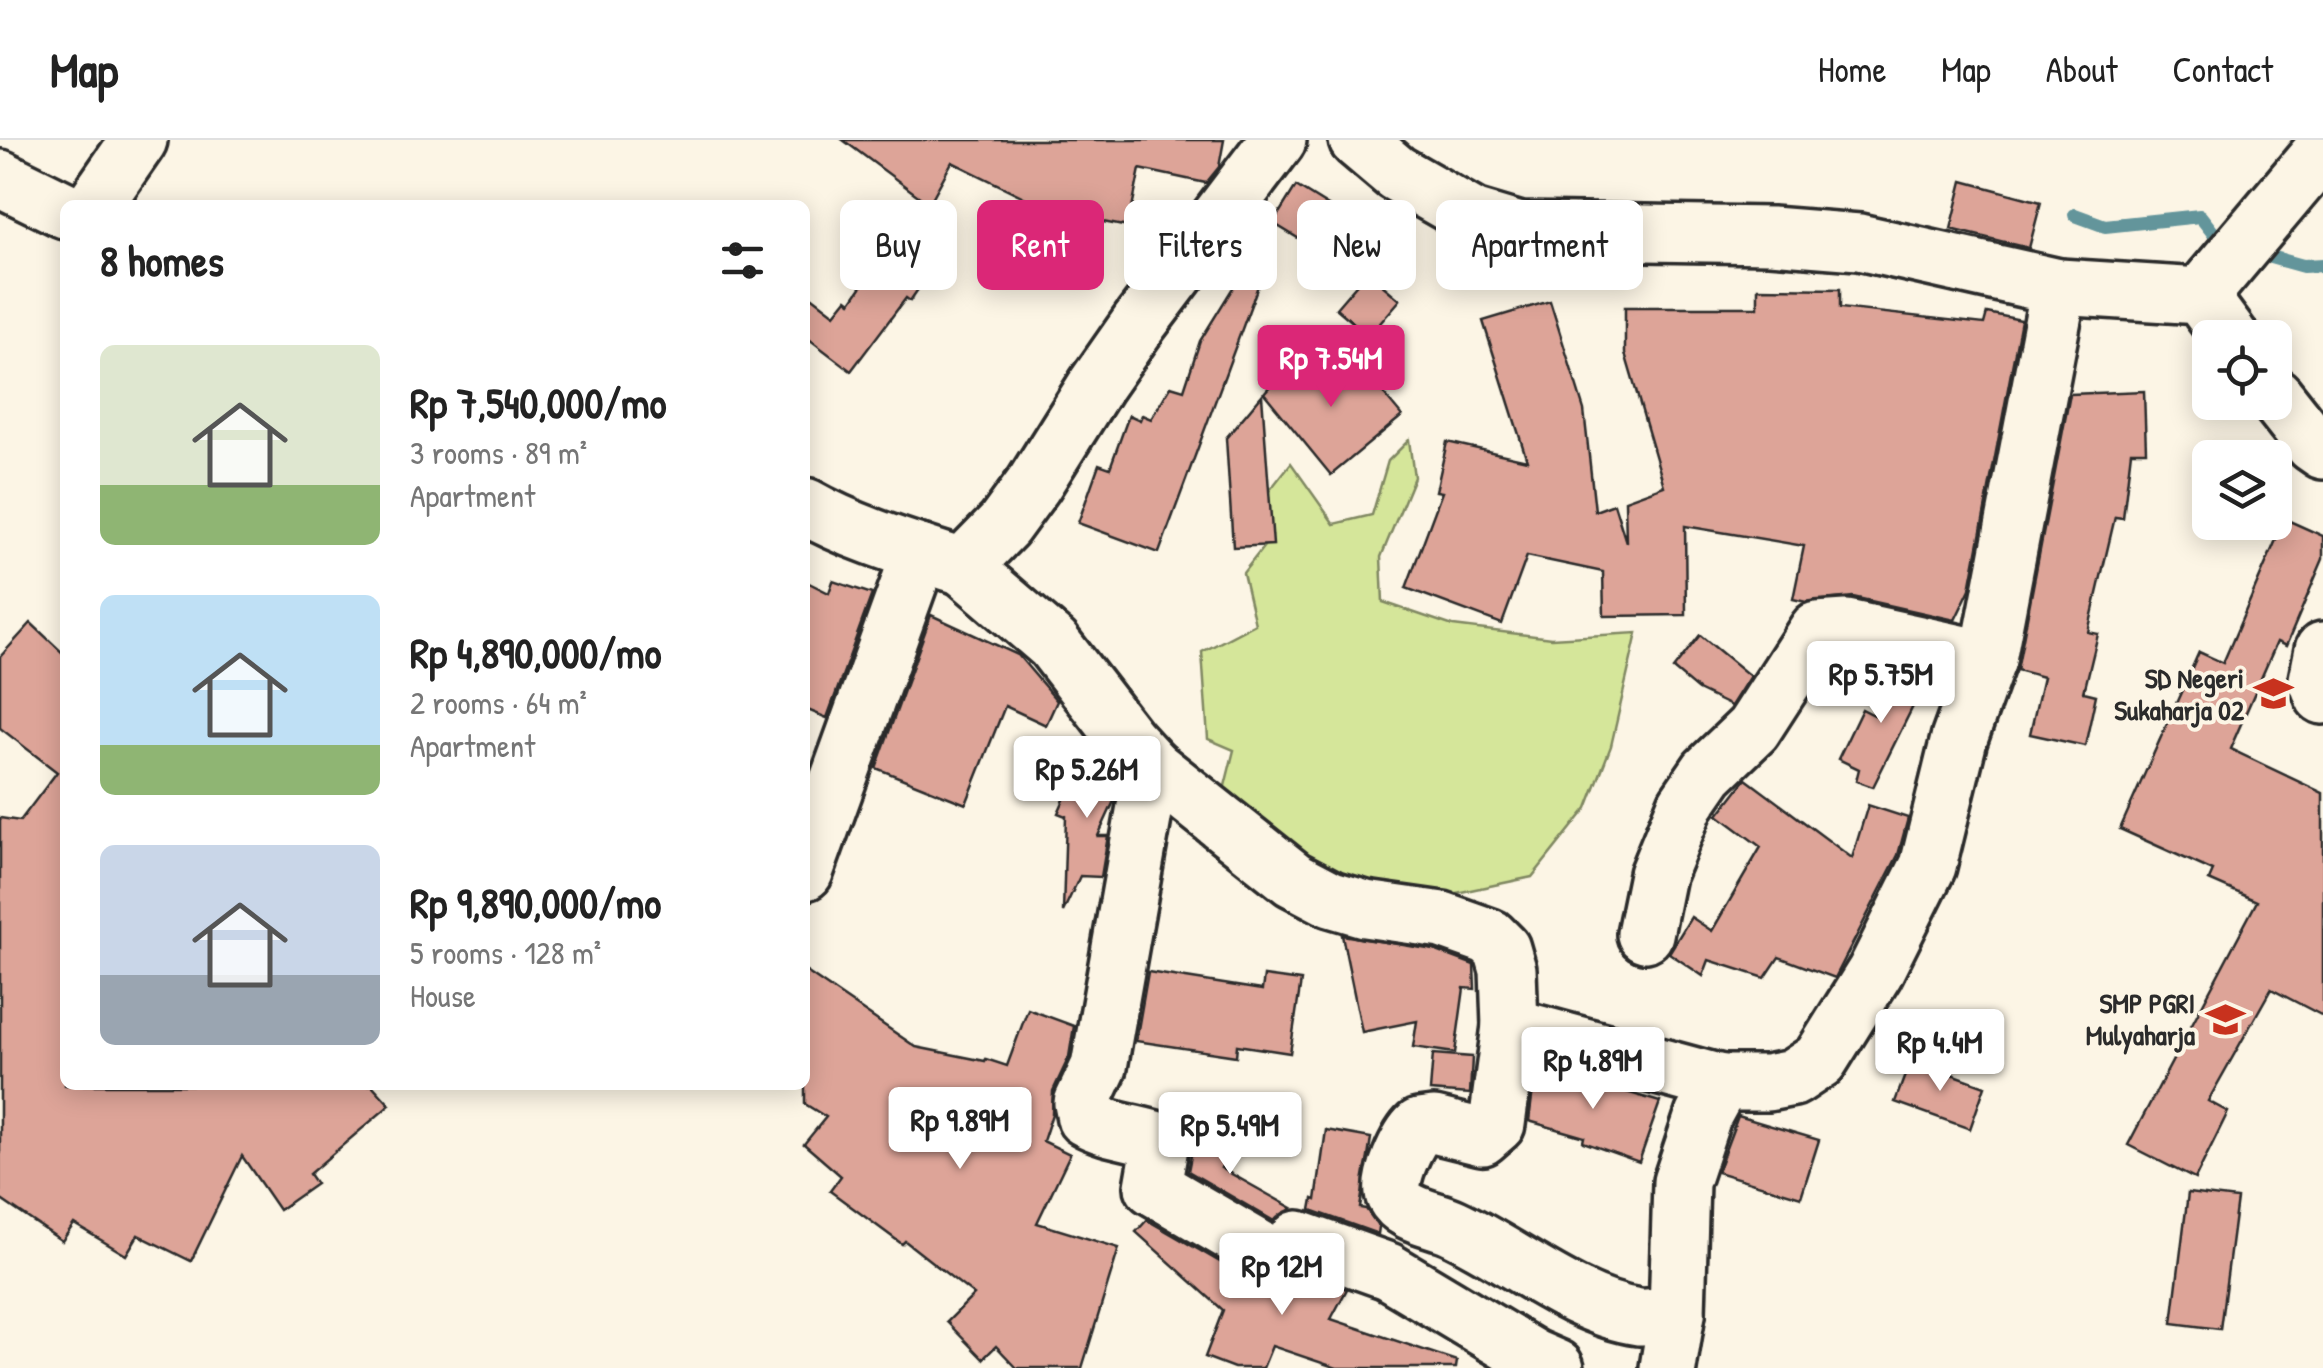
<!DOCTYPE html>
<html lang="en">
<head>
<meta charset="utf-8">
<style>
  :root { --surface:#fff; --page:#f6f6f6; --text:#222; --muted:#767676; --line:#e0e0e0; --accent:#db2777 }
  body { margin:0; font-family:"Patrick Hand",sans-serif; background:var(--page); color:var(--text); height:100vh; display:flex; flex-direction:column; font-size:38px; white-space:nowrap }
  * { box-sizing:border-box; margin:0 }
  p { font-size:32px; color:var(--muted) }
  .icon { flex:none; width:55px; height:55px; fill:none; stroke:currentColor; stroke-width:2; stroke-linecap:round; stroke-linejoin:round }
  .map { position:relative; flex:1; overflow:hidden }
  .details { position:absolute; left:60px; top:60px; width:750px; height:890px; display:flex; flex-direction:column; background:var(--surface); border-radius:15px; box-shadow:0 5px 25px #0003 }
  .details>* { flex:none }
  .hud { position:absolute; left:840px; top:60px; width:950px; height:90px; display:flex; gap:20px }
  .fabs { position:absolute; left:2192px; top:180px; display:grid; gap:20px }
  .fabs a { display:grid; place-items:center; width:100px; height:100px; border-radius:15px; background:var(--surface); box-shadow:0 5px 25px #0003; font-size:50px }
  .price { position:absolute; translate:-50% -85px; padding:0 22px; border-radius:10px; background:#fff; color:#222; font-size:32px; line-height:65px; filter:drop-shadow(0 2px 5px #0008) }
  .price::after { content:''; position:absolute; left:50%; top:60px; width:30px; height:22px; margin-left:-15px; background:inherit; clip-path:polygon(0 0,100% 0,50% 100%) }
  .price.active { background:var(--accent); color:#fff }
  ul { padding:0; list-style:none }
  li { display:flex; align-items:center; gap:30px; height:250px; padding:0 40px }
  li span { display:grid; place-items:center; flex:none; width:280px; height:200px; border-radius:15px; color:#555 }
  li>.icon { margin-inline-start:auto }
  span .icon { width:120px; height:120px; fill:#fffc; stroke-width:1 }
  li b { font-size:42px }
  h2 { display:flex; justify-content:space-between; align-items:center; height:120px; padding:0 40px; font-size:42px }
  .pill { padding:0 35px; border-radius:15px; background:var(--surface); box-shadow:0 5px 25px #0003; font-size:35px; line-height:90px }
  .pill.active { background:var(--accent); color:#fff }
  header { display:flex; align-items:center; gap:60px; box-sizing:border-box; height:140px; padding:0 50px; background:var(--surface); border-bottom:2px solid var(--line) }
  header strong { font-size:48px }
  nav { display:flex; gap:55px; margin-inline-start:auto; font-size:35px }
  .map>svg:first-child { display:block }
  .green { fill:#d5e69a; stroke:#808862; stroke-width:2.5 }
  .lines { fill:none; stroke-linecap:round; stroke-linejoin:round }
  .stream { stroke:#64959b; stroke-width:14 }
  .building { fill:#dda498; stroke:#2b2b2b; stroke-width:2.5 }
  .minor-casing { stroke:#2b2b2b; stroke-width:62 }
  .minor { stroke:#fcf5e5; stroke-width:55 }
  .labels { text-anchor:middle; stroke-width:8; stroke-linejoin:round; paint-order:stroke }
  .poi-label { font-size:28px; font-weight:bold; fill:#2b2b2b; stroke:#fcf5e5; text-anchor:end }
</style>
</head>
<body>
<header>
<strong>Map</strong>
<nav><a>Home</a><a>Map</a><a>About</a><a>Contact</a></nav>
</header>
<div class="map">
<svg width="2323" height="1228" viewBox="0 0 2323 1228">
  <rect width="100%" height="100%" fill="#fcf5e5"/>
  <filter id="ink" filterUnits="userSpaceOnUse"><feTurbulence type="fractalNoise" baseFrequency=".01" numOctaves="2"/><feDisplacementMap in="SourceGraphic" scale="20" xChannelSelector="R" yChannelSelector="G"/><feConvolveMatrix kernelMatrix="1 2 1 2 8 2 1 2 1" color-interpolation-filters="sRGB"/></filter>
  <g filter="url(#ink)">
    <polygon class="green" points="1409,300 1414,337 1381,417 1383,462 1453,486 1551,498 1637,493 1611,606 1587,668 1532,737 1447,755 1326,752 1218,674 1234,610 1208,599 1202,512 1255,484 1243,433 1272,396 1266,355 1291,323 1334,384 1372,375 1388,321"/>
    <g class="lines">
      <g class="stream">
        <polyline points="2075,75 2105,86 2200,76 2221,103 2228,104"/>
        <polyline points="2267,116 2303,126 2323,125"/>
      </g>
    </g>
    <g class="building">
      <polygon points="843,0 1224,0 1219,27 1206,43 1140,29 1128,87 1038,69 1038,64 952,22 929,64"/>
      <polygon points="1963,41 2041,62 2029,108 1951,89"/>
      <polygon points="1296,46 1333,69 1311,106 1273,83"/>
      <polygon points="905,83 945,110 910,161 906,158 851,231 805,196 805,151 835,174 847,159 851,162"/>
      <polygon points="1250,120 1265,127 1159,413 1078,383 1099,324 1110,328 1129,275 1140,280 1142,275 1151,279 1171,246 1184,250 1200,201"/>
      <polygon points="1367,132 1400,160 1369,196 1336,168"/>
      <polygon points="1758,148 1840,149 1840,168 1984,184 1987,173 2021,180 1970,449 1955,480 1853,457 1806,462 1793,459 1804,406 1685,386 1686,475 1604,476 1603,432 1527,416 1502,484 1406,448 1442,352 1436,351 1447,302 1527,320 1483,181 1550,161 1584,270 1595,371 1614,364 1626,402 1625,360 1664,346 1625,213 1625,167 1758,167"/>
      <polygon points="1297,215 1372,240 1402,276 1331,335 1264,253"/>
      <polygon points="2144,251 2146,311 2131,311 2123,378 2115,377 2088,492 2098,494 2084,552 2096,555 2085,606 2030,594 2043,537 2017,530 2070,254"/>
      <polygon points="1262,255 1273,405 1233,407 1226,298"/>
      <polygon points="2285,379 2323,396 2323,419 2286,506 2277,502 2230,609 2323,653 2323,876 2271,849 2208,961 2228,972 2195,1039 2128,1005 2257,761 2209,740 2213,731 2120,689 2199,512 2223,523"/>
      <polygon points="805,441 829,453 833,441 872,454 827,578 805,569"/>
      <polygon points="931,475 1018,515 1057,561 1046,585 1005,566 966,664 876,628"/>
      <polygon points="31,483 65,515 65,945 372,945 390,965 309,1034 316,1044 279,1070 242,1016 191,1121 138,1095 126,1115 74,1084 62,1101 0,1059 0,678 20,681 57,632 0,588 0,517"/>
      <polygon points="1700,495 1750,536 1731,566 1698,550 1673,529"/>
      <polygon points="1887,529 1927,538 1873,647 1856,641 1859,629 1838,619 1862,569 1874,575"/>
      <polygon points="1084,615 1109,626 1119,637 1114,661 1098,696 1108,696 1101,737 1080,736 1063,772 1066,676 1058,673"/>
      <polygon points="1746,639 1852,718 1868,665 1908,678 1898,715 1835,838 1779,817 1765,838 1709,820 1703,836 1669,813 1691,777 1712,791 1761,707 1718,675"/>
      <polygon points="1342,795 1434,810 1474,825 1475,849 1464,848 1455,913 1413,907 1417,881 1362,892"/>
      <polygon points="805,831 916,907 985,921 986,919 1007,926 1028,869 1074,886 1069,917 1053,951 1052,974 1043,1001 1070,1014 1037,1083 1119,1108 1082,1228 1017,1228 996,1206 983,1219 947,1182 974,1155 905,1101 902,1104 830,1051 841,1036 804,1004 826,977 805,964"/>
      <polygon points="1148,832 1262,850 1264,836 1301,841 1290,913 1237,905 1236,916 1136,901"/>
      <polygon points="1433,914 1472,917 1470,954 1430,951"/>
      <polygon points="1911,919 1985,946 1970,989 1895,962"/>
      <polygon points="1536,925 1660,962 1639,1022 1583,1002 1584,997 1529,981"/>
      <polygon points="1738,976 1819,1000 1801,1057 1717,1032"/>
      <polygon points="1196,990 1232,1006 1221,1028 1292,1068 1274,1081 1188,1031"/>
      <polygon points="1326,990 1371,998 1360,1068 1366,1069 1379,1087 1378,1094 1311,1070 1313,1059 1316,1060"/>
      <polygon points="2188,1053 2237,1059 2220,1189 2172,1183"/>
      <polygon points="1147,1080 1272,1152 1289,1156 1306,1150 1315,1138 1347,1149 1331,1179 1457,1221 1456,1228 1337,1228 1272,1206 1263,1228 1234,1228 1205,1217 1223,1170 1136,1092"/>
    </g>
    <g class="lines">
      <defs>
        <g id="minor">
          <polyline points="1357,0 1396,33 1473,77 1520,91 1771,95 1859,102 2059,147 2200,156 2231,198"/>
          <polyline points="0,38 65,70"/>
          <polyline points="94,65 139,0"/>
          <polyline points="2200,156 2323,10"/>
          <polyline points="2275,256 2313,304 2323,311"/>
          <path d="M805 366C854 394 910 410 963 427L1004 385 1034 344 1096 245 1140 182 1278 0"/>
          <polyline points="963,427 1053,504 1128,601 1152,627 1293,739 1331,759 1365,769 1442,780 1490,797 1502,809 1508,830 1510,886"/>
          <polyline points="2323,510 2317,540 2323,556"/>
          <path d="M1152 627 1099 927 1082 963 1085 978C1105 990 1138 993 1161 1001L1153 1047 1287 1125 1298 1099 1388 1131 1533 1218 1556 1228"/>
          <polyline points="805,732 920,413"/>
          <polyline points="1645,794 1657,735 1686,664 1708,632 1753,589 1817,490 1847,488 1988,519"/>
          <path d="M1677 1173C1665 1174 1650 1178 1639 1177 1575 1168 1511 1114 1453 1087 1434 1078 1404 1076 1394 1056 1387 1041 1408 997 1419 987L1434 985 1482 997 1497 984 1510 886 1721 943"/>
          <polyline points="1668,1228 1677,1173 1681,1042 1703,976 1721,943 1767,943 1793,938 1820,920 1875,832 1928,726 1959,599 1988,519 2059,147"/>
        </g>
      </defs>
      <use href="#minor" class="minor-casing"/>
      <use href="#minor" class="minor"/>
    </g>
  </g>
  <defs>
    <symbol id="school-bare" viewBox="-9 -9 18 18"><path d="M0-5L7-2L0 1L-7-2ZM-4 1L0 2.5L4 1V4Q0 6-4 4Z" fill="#c8321e" stroke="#fcf5e5" stroke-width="2.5" paint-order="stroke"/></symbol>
  </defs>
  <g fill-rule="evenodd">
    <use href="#school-bare" x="2246" y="526" width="55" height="55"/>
    <use href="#school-bare" x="2198" y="852" width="55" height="55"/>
  </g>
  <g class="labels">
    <g class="poi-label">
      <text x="2244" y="548">SD Negeri<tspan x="2244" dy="32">Sukaharja 02</tspan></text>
      <text x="2195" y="873">SMP PGRI<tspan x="2195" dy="32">Mulyaharja</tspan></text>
    </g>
  </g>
</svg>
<div class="fabs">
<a><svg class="icon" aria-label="locate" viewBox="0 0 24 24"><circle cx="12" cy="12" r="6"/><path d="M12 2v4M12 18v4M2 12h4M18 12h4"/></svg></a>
<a><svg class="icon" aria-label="layers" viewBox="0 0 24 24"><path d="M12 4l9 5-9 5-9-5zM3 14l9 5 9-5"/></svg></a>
</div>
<b class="price active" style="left:1331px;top:270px">Rp 7.54M</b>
<b class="price" style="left:1881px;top:586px">Rp 5.75M</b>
<b class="price" style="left:1087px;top:681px">Rp 5.26M</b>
<b class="price" style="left:1940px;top:954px">Rp 4.4M</b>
<b class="price" style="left:1593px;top:972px">Rp 4.89M</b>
<b class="price" style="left:960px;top:1032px">Rp 9.89M</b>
<b class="price" style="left:1230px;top:1037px">Rp 5.49M</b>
<b class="price" style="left:1282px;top:1178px">Rp 12M</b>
<div class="hud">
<a class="pill">Buy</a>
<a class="pill active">Rent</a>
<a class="pill">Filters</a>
<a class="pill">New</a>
<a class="pill">Apartment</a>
</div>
<section class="details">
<h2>8 homes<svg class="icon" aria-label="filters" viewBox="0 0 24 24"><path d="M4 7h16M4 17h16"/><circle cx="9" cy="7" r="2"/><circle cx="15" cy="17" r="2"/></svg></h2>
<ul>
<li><span style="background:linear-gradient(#dfe7d0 70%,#8fb573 0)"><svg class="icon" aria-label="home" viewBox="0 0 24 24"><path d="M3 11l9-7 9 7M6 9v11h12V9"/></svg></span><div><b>Rp 7,540,000/mo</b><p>3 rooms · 89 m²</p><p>Apartment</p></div></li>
<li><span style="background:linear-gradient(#bfe0f5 75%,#8fb573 0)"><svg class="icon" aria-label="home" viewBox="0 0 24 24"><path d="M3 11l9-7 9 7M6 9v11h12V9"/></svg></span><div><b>Rp 4,890,000/mo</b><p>2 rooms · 64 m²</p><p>Apartment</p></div></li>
<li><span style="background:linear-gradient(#c9d6e8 65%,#9aa5b1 0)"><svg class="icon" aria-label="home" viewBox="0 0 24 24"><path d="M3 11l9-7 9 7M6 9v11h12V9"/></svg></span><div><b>Rp 9,890,000/mo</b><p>5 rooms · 128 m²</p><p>House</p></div></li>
</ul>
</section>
</div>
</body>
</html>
